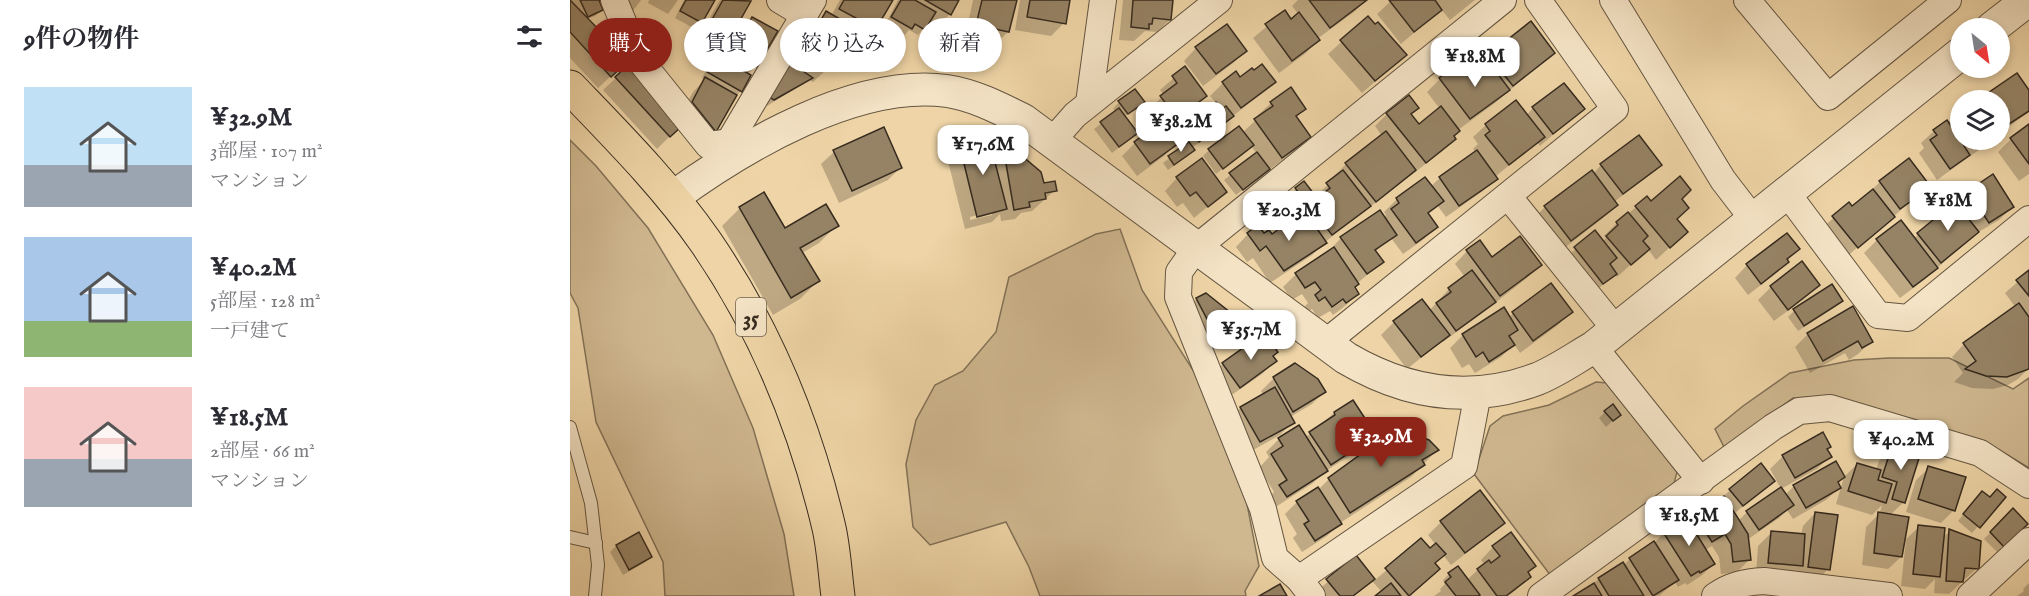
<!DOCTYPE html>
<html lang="ja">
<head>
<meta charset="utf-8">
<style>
  :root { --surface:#fff; --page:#f2f2f3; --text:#2b2b33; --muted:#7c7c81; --accent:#8f2418 }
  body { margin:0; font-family:"IM FELL English","Noto Serif JP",serif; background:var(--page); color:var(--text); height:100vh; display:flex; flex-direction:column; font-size:22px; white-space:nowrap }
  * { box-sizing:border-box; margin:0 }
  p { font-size:20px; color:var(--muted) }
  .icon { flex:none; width:33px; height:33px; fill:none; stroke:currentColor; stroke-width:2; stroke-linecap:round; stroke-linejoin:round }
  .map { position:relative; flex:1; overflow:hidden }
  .details { display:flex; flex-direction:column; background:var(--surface); width:570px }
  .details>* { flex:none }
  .top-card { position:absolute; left:18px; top:18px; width:570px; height:54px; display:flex; gap:12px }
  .needle { width:39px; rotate:150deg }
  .tools { position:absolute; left:1380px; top:18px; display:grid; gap:12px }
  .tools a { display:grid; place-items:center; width:60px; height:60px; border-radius:50%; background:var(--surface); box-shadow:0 3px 9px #0003; font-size:30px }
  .price { position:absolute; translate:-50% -51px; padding:0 14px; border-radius:12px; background:#fff; color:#222; font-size:20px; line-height:39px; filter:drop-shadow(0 2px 3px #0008) }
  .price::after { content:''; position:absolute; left:50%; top:36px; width:18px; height:14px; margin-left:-9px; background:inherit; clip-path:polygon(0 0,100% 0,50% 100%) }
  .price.selected { background:var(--accent); color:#fff }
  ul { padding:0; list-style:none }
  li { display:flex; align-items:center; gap:18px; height:150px; padding:0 24px }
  li span { display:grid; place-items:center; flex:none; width:168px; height:120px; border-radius:0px; color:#555 }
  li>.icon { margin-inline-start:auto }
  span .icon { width:72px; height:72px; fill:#fffc; stroke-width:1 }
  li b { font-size:26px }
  h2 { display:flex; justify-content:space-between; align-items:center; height:72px; padding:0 24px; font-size:26px }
  .tag { padding:0 21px; border-radius:27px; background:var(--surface); box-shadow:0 3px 9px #0003; font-size:21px; line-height:54px }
  .tag.selected { background:var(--accent); color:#fff }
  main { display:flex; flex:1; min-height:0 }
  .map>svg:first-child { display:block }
  .green { fill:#cfb78f; stroke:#827157; stroke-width:1.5 }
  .shadow { fill:#0003; fill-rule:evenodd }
  .building { fill:#968365; stroke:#362b1f; stroke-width:1.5 }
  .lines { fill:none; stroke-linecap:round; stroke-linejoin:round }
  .service-casing { stroke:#645541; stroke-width:14 }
  .minor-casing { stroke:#645541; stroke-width:28 }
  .tertiary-casing { stroke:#645541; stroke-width:34 }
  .primary-casing { stroke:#362b1f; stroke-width:35 }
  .service { stroke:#f4e3c5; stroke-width:12 }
  .minor { stroke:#f4e3c5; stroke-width:26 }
  .tertiary { stroke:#f4e3c5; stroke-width:32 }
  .primary { stroke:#eed4a6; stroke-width:33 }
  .labels { text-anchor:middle; stroke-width:5; stroke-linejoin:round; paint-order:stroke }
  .shield { fill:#f4e3c5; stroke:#6f6251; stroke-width:1.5 }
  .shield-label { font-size:22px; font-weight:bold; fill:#362b1f }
</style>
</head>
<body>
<main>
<section class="details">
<h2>9件の物件<svg class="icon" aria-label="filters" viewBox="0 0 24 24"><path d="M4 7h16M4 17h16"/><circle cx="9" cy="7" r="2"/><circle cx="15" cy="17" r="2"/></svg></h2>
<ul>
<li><span style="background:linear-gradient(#bfe0f5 65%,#9aa5b1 0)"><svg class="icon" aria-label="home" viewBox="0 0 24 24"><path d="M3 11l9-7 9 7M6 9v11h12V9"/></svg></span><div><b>¥32.9M</b><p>3部屋 · 107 m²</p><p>マンション</p></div></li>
<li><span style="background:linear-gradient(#a9c7e8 70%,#8fb573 0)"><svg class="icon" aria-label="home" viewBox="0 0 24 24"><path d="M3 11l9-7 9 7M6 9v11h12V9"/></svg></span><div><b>¥40.2M</b><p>5部屋 · 128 m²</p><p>一戸建て</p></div></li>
<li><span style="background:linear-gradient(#f6c9c9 60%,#9aa5b1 0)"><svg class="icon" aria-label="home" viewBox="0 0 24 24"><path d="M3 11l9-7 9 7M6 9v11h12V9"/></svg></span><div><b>¥18.5M</b><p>2部屋 · 66 m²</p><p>マンション</p></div></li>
</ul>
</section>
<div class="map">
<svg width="1459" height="596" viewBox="0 0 1459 596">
  <rect width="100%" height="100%" fill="#eed4a6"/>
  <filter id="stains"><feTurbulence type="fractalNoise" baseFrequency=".00333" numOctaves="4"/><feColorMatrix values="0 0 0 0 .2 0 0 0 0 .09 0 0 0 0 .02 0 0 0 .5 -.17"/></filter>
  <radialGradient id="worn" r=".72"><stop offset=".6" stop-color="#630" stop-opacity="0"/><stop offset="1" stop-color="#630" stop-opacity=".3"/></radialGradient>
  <g class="green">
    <polygon points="0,140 26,166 78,228 143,335 183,428 214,534 224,596 95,596 93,562 26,422 8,308 0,293"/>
    <polygon points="550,229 572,290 628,378 677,504 689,566 675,591 676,596 470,596 459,567 436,522 360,545 343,527 336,464 346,420 365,385 393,371 426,332 439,277 526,234"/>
    <polygon points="1319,358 1379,358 1443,389 1459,378 1459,468 1416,442 1261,396 1223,398 1155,449 1145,429 1173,406 1220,373 1284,360"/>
    <polygon points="1026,382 1038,383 1107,472 1102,491 981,576 904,474 920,426 933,416 979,405"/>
  </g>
  <g class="shadow">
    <polygon points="1,0 27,0 32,10 25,16 17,19 41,76 28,88 0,58"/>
    <polygon points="49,0 71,0 60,15"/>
    <polygon points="79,0 108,0 98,14 78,3"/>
    <polygon points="114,0 144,0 131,22 125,29 105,18"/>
    <polygon points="150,0 175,0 179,2 153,49 145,56 154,61 170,32 183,19 205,31 186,66 177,75 171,91 164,97 145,131 133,144 110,115 123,92 134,80 132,78 141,62 121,50"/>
    <polygon points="270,0 321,0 305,28 292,41 288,39 282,51 269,64 262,59 256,70 243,82 239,80 197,106 193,103 214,71 221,65 244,26 257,13 261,16"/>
    <polygon points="328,0 388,0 380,14 367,27 358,22 348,35 339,30 335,35 316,23"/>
    <polygon points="403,0 445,0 438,32 425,44 395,38"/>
    <polygon points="450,0 499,0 494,23 481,36 445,30"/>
    <polygon points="553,0 602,0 600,20 587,32 575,31 564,41 549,40"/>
    <polygon points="728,0 796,0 784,12 747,39 748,40 736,53 709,73 683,38 714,12 721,21 729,15 722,6"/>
    <polygon points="822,0 905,0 880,20 871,9 831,44 807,14"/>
    <polygon points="798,18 822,67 792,93 758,54"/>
    <polygon points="961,24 983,53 925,103 888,130 882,137 884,139 871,152 755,242 742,255 700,283 683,258 677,262 666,247 678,234 701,236 726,218 714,202 726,189 745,197 765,178 763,177 776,164 812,136 805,126 817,114 847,108 840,115 848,126 870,109 857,92 870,79 898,78 908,70 906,69 919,56"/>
    <polygon points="626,48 675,51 663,63 633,86 614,61"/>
    <polygon points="615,68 635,95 623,108 596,128 607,143 594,156 567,176 552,156 565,143 589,125 578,110 594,95 590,90"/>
    <polygon points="1447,75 1459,93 1459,112 1430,133 1430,100 1411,100"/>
    <polygon points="46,78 110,126 87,149 33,90"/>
    <polygon points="670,79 704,82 691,94 622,148 623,150 617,156 598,170 593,163 619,143 611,132 647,104 640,96 653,83"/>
    <polygon points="549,102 573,102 554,117 560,139 542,153 524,129 546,112 543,109"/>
    <polygon points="701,103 734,109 726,118 739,137 727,149 666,195 654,180 687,154 681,146 646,174 633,156 639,150 672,133 689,117 688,115"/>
    <polygon points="963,108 1013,109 970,146 967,142 925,177 926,179 913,191 876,217 867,205 858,214 866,226 854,239 833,254 821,238 805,252 812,262 783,287 787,294 775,306 763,315 760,311 748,318 742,309 736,313 733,308 738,303 732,294 722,300 713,287 726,274 759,251 771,238 814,218 816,215 814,212 827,199 861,186 870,178 906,152 903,149 908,144 903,137 916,125 956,116"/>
    <polygon points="1390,112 1390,140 1421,140 1413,147 1367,180 1349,153 1354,148 1351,143 1364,131 1377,123"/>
    <polygon points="1459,126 1459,174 1449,181 1428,152 1441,139"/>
    <path d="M390 144 424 164 435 154 472 185 485 190 462 211 451 213 445 219 431 221 430 214 422 222 395 229 377 157ZM422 211V215L400 220V217Z"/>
    <polygon points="264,152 331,167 318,180 269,203 251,164"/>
    <polygon points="1031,165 1090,165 1077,177 1044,202 1046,205 1033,218 988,253 962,220 975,207 1023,174"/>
    <polygon points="1423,177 1442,207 1429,220 1405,234 1354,280 1330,298 1294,253 1307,240 1344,238 1386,205 1398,192"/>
    <polygon points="607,178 655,192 624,218 613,203 607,207 595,191"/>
    <polygon points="1310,182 1359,186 1274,259 1250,230 1279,204 1282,208"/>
    <polygon points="194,194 214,230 267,225 249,243 232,253 248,281 230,299 203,315 152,226 170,208"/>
    <polygon points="1077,198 1081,203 1110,199 1106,219 1116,232 1086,260 1078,249 1047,277 1045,274 1020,296 992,261 1025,232 1032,242 1036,238 1034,236 1047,223"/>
    <polygon points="1228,249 1205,274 1178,295 1165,278 1177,265"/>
    <polygon points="897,251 922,259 970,265 957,278 911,314 873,342 872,341 837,369 811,335 824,322 851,301 859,311 879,289 895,277 885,264"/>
    <polygon points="1459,272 1459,368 1448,379 1438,385 1423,389 1402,388 1384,382 1393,373 1382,357 1394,344 1446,308 1435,293"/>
    <polygon points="1248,285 1235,298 1204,321 1188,300 1201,287"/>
    <polygon points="627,299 664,317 660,321 663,328 657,334 640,343 620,305"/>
    <polygon points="1271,301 1265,307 1228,331 1218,317 1224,311"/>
    <polygon points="933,310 939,318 943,313 1001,312 988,325 950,353 944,344 931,357 905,373 899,364 892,368 880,348 893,335"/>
    <polygon points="1238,334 1301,342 1288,354 1279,360 1275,353 1240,373 1225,347"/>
    <polygon points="701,356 705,361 692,374 656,399 640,377 653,364"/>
    <polygon points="725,365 754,392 742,404 720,417 723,422 710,435 676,454 658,421 670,408 693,395 691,391 704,378"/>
    <polygon points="1035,412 1049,415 1036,427 1029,418"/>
    <polygon points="764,413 790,424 794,430 787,437 791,444 778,457 754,472 743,483 704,508 697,499 704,492 689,468 699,457 696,452 709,439 728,427 735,438"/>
    <polygon points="821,435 867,450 841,477 770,523 757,536 732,552 723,538 727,534 715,514 727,502 748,490 759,479"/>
    <polygon points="1322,448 1334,502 1320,515 1331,557 1318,569 1292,565 1296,527 1310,513 1312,505 1302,515 1266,504 1274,477 1287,464 1306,470 1309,461"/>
    <polygon points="1256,449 1260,456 1247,469 1211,489 1215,495 1224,486 1274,477 1267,484 1269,488 1256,500 1223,519 1217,510 1209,518 1177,540 1180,559 1167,572 1151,574 1149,557 1142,546 1135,550 1144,564 1131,576 1117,585 1115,583 1108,587 1105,582 1089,596 1006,596 1029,579 1052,564 1053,566 1060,559 1083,544 1094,533 1118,523 1125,516 1155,497 1154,496 1160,490 1197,487 1166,512 1159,503 1157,504 1168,521 1177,512 1211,489 1200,469 1213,456"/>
    <polygon points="1359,468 1384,510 1371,523 1336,512 1346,480"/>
    <polygon points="909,492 933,523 920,535 881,565 873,555 864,564 855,581 838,596 807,596 812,592 801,580 784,596 747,596 745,593 786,557 804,581 851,540 860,550 866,545 858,535 871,522"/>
    <polygon points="1434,497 1402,533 1388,521 1406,499"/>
    <polygon points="1443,510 1456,524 1427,552 1414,539"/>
    <polygon points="1245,513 1258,569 1246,582 1226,579 1227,570 1218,578 1186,575 1188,546 1201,533 1231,535 1233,526"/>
    <polygon points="1349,527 1372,538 1380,531 1407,568 1379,594 1364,593 1365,579 1355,589 1331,586 1336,539"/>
    <polygon points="68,534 81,557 74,563 53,575 40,552 46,546"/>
    <polygon points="923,547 964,566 957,573 959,577 946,590 938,596 864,596 871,591 870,589 875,584 873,580 879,574 897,580 914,564 911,560"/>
    <polygon points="1459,583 1459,596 1447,596 1454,591 1453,589"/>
  </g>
  <g class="building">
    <polygon points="0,0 32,33 40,25 56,63 41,77 0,32"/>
    <polygon points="10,0 29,0 33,10 18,17"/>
    <polygon points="116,0 145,0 132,23 110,11"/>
    <polygon points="153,0 181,1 154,49 132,37"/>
    <polygon points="274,0 323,0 306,29 269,9"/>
    <polygon points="331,0 345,0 366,12 355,30 345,24 342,29 321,17"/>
    <polygon points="355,0 389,0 381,15"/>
    <polygon points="412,0 447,0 439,32 406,25"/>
    <polygon points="460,0 500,0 496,24 457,17"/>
    <polygon points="563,0 603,0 601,20 583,18 582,24 579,24 579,29 561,27"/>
    <polygon points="739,0 797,0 760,28"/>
    <polygon points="819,0 865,0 872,10 844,32"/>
    <polygon points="715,10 721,19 729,12 750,40 722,61 695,24"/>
    <polygon points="256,11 294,33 283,52 271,45 257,71 230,56"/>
    <polygon points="798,16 805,24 808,22 837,55 805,81 770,40"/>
    <polygon points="182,17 208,31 187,67 162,54"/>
    <polygon points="961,21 985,53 943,86 918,55"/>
    <polygon points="657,24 677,51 646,74 625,47"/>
    <polygon points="146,55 181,75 172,92 137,72"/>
    <polygon points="918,61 940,90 900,119 869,78 882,68 886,75 894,69 898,76"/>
    <polygon points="221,63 243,78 204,100 198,96"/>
    <polygon points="692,64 706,82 671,108 652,82 666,71 670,77 682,68 684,70"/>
    <polygon points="57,66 112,126 100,137 45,77"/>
    <polygon points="615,66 637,96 607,118 590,96 607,83 602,76"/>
    <polygon points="1447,73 1459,90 1459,111 1436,126 1430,117 1430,100 1419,100 1415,95"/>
    <polygon points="135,77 167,95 146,132 122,102"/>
    <polygon points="994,83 1015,109 983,134 962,107"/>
    <polygon points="721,87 736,109 726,116 741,137 712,158 684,119 703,106 700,102"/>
    <polygon points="565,89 575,102 558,114 548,101"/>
    <polygon points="839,95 849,108 841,114 849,124 871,106 890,131 884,136 886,139 856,163 816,113"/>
    <polygon points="946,100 975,137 939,165 915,135 920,131 915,124"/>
    <polygon points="646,102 652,109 656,106 664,116 629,142 616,125"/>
    <polygon points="549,108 568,133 549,147 530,122"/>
    <polygon points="1377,120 1400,155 1380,169 1360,140 1367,135 1363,130"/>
    <polygon points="592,121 609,143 580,164 564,142"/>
    <polygon points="1459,124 1459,164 1440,138"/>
    <polygon points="669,126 684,145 653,169 638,149"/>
    <polygon points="314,127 332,168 282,191 263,150"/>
    <polygon points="816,131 846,170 806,202 775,163"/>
    <polygon points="418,135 437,209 407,217 389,143"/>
    <polygon points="1069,135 1092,165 1053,194 1030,164"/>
    <polygon points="1399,140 1421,140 1406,149"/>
    <polygon points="619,142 625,150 604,165 598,156"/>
    <polygon points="445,150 471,172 474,183 485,181 487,191 475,193 476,199 459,202 460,207 444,210 434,152"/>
    <polygon points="907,150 928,179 889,206 869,177"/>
    <polygon points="687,152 700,169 673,190 659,173"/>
    <polygon points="632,158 657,192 638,207 626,192 620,196 606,177"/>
    <polygon points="1339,158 1361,187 1330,209 1309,181"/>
    <polygon points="773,170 801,206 762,235 725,188 734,181 747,198 760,188 756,183"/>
    <polygon points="1022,170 1048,205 1001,241 974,206"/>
    <polygon points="1423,174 1444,207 1419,223 1398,191"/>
    <polygon points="1110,176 1121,190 1112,199 1119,208 1107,219 1118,232 1100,248 1065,206 1077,196 1081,201"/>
    <polygon points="855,177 874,201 858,213 868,227 846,243 821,209 829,203 826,198"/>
    <polygon points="1303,189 1325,217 1288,248 1262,216 1279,202 1282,206"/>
    <polygon points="194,192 215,228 256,204 269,226 230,248 250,281 221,298 169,207"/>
    <polygon points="1385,202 1409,232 1371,263 1347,233"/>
    <polygon points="810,210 827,235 805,250 814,262 797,274 770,237"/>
    <polygon points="1058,212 1078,236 1073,241 1080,249 1061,265 1036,236 1048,225 1046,222"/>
    <polygon points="725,217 731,226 741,220 757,243 714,271 696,246 690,251 677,233 688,225 694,233 699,230 702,234"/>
    <polygon points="1331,220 1368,268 1343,287 1306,239"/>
    <polygon points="1025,230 1047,258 1040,264 1047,274 1033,284 1004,247"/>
    <polygon points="1217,233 1230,249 1217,259 1219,262 1191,284 1176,264"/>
    <polygon points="950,236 972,265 930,296 896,250 910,240 922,257"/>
    <polygon points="764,247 789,284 785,287 789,294 776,303 773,299 762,307 755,297 749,301 745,295 751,290 745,282 735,288 725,273"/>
    <polygon points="1232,261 1250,285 1218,310 1200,286"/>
    <polygon points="902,270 926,302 886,331 866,303 881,292 878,288"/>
    <polygon points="1459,270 1459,296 1446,280"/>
    <polygon points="981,283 1003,312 963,341 942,312"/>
    <polygon points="1262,284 1273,301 1234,326 1223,309"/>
    <polygon points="636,293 666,317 661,320 665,328 647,338 626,298"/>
    <polygon points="852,299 880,335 851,357 823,321"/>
    <polygon points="1449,303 1459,317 1459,369 1437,377 1416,376 1395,369 1406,361 1393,343"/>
    <polygon points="1283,306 1303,342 1292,348 1288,341 1253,361 1237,333"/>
    <polygon points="934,307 948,330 939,336 945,345 919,362 913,352 906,357 892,334"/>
    <polygon points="694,333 708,352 703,356 707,361 670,388 652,363"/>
    <polygon points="725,363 748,379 756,392 723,412 703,377"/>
    <polygon points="705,387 725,423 690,442 670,407"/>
    <polygon points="783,400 796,420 792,424 796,430 788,435 793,444 761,465 739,432 765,415 764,412"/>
    <polygon points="1043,404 1051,415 1043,421 1034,411"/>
    <polygon points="729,425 758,471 717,497 709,485 717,480 701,454 713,446 708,438"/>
    <polygon points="831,430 859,440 869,450 852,460 855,465 780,513 758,478 820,433"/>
    <polygon points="1253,432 1261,447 1257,449 1262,457 1225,478 1212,455"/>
    <polygon points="1322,446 1350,455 1335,503 1322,499 1327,482 1312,477"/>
    <polygon points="1266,461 1275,477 1268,482 1271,488 1236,508 1223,485"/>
    <polygon points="1191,463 1205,481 1173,506 1159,489"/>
    <polygon points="1287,463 1311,470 1308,480 1322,484 1316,503 1278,491"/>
    <polygon points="1358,466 1396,477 1385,511 1348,499"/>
    <polygon points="748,487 772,524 745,541 734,524 739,521 726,501"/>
    <polygon points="1211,487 1224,505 1189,530 1176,511"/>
    <polygon points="1427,489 1436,497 1410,528 1393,514 1412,491 1420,497"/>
    <polygon points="910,490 935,523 895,553 870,521"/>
    <polygon points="1154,496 1178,534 1181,560 1163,562 1161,544 1155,534 1142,542 1124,515"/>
    <polygon points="1443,508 1458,524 1434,547 1420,532"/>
    <polygon points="1245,512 1268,515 1260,570 1238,567"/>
    <polygon points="1308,512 1339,517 1332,557 1304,553"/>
    <polygon points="1116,517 1145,564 1130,573 1129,571 1121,576 1093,532"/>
    <polygon points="1348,525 1375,528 1370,577 1343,574"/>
    <polygon points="1379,529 1411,541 1409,569 1395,568 1393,582 1376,581"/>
    <polygon points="1201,531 1235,534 1233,566 1198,563"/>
    <polygon points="69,532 82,557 59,570 46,545"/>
    <polygon points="941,532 966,566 958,572 961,577 936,596 927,596 907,569 919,560 921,563 930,556 922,546"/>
    <polygon points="851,538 860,548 866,543 876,554 865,563 870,569 839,596 815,568"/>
    <polygon points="1084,541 1109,580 1083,596 1059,558"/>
    <polygon points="786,555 805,579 783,596 770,596 756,579"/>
    <polygon points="1053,562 1074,596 1039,596 1028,578"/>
    <polygon points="888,566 910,595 908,596 886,596 875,582 881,577 878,573"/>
    <polygon points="821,583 831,596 805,596"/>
    <polygon points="1024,583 1032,596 1003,596"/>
    <polygon points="710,584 717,596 689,596"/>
  </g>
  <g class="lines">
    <defs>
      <g id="service">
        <polyline points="0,427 21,503 28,565 25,596"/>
        <polyline points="0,537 26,543"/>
      </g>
      <g id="minor">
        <polyline points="44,0 68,58 138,145 159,142"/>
        <polyline points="210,0 235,15"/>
        <polyline points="1043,0 1153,180 1183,219"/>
        <polyline points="1177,0 1258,97 1378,0"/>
        <polyline points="519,103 533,0"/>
        <polyline points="483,140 505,115 649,0"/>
        <polyline points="168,153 159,142 243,0"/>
        <polyline points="1217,193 1308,315 1338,318 1459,219"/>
        <polyline points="938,196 1046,330"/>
        <polyline points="755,343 1045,109 968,0"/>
        <polyline points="1024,347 1131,481"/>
        <polyline points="729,579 894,466 908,393"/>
        <polyline points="742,596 729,579 705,558 693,509 608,297 609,272 626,248 933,0"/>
        <polyline points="971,596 1203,427 1229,411 1260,408 1410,453 1459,485"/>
        <path d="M1145 596C1161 585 1175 582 1194 581L1319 596"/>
        <polyline points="1400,596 1459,541"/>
      </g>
      <g id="tertiary">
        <polyline points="1422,28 1458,0"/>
        <path d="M102 198C173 146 286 79 377 91 404 95 429 108 453 120L776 358C837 394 900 404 967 379 987 371 1005 358 1024 347L1390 54"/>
      </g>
      <path id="primary" d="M0 87C47 136 96 185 135 241 195 328 235 425 259 528 264 550 265 574 268 596"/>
    </defs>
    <use href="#service" class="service-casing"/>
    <use href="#minor" class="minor-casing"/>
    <use href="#tertiary" class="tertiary-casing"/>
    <use href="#primary" class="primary-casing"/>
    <use href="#service" class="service"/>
    <use href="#minor" class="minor"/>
    <use href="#tertiary" class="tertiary"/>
    <use href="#primary" class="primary"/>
  </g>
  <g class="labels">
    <rect class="shield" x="166" y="298" width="30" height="38" rx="4.5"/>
    <g class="shield-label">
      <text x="181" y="325">35</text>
    </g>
  </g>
  <rect width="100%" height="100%" filter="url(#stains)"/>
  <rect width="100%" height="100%" fill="url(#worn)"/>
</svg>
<div class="tools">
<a><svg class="needle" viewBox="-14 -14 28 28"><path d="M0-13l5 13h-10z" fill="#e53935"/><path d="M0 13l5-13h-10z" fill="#7c7c81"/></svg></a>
<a><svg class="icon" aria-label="layers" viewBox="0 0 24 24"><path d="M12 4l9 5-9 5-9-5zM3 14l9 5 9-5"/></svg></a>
</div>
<b class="price" style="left:905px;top:88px">¥18.8M</b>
<b class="price" style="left:611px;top:153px">¥38.2M</b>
<b class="price" style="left:413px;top:176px">¥17.6M</b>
<b class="price" style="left:1378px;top:232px">¥18M</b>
<b class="price" style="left:719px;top:242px">¥20.3M</b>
<b class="price" style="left:681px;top:361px">¥35.7M</b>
<b class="price selected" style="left:811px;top:468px">¥32.9M</b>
<b class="price" style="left:1331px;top:471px">¥40.2M</b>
<b class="price" style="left:1119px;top:547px">¥18.5M</b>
<div class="top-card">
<a class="tag selected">購入</a>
<a class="tag">賃貸</a>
<a class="tag">絞り込み</a>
<a class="tag">新着</a>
</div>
</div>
</main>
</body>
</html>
